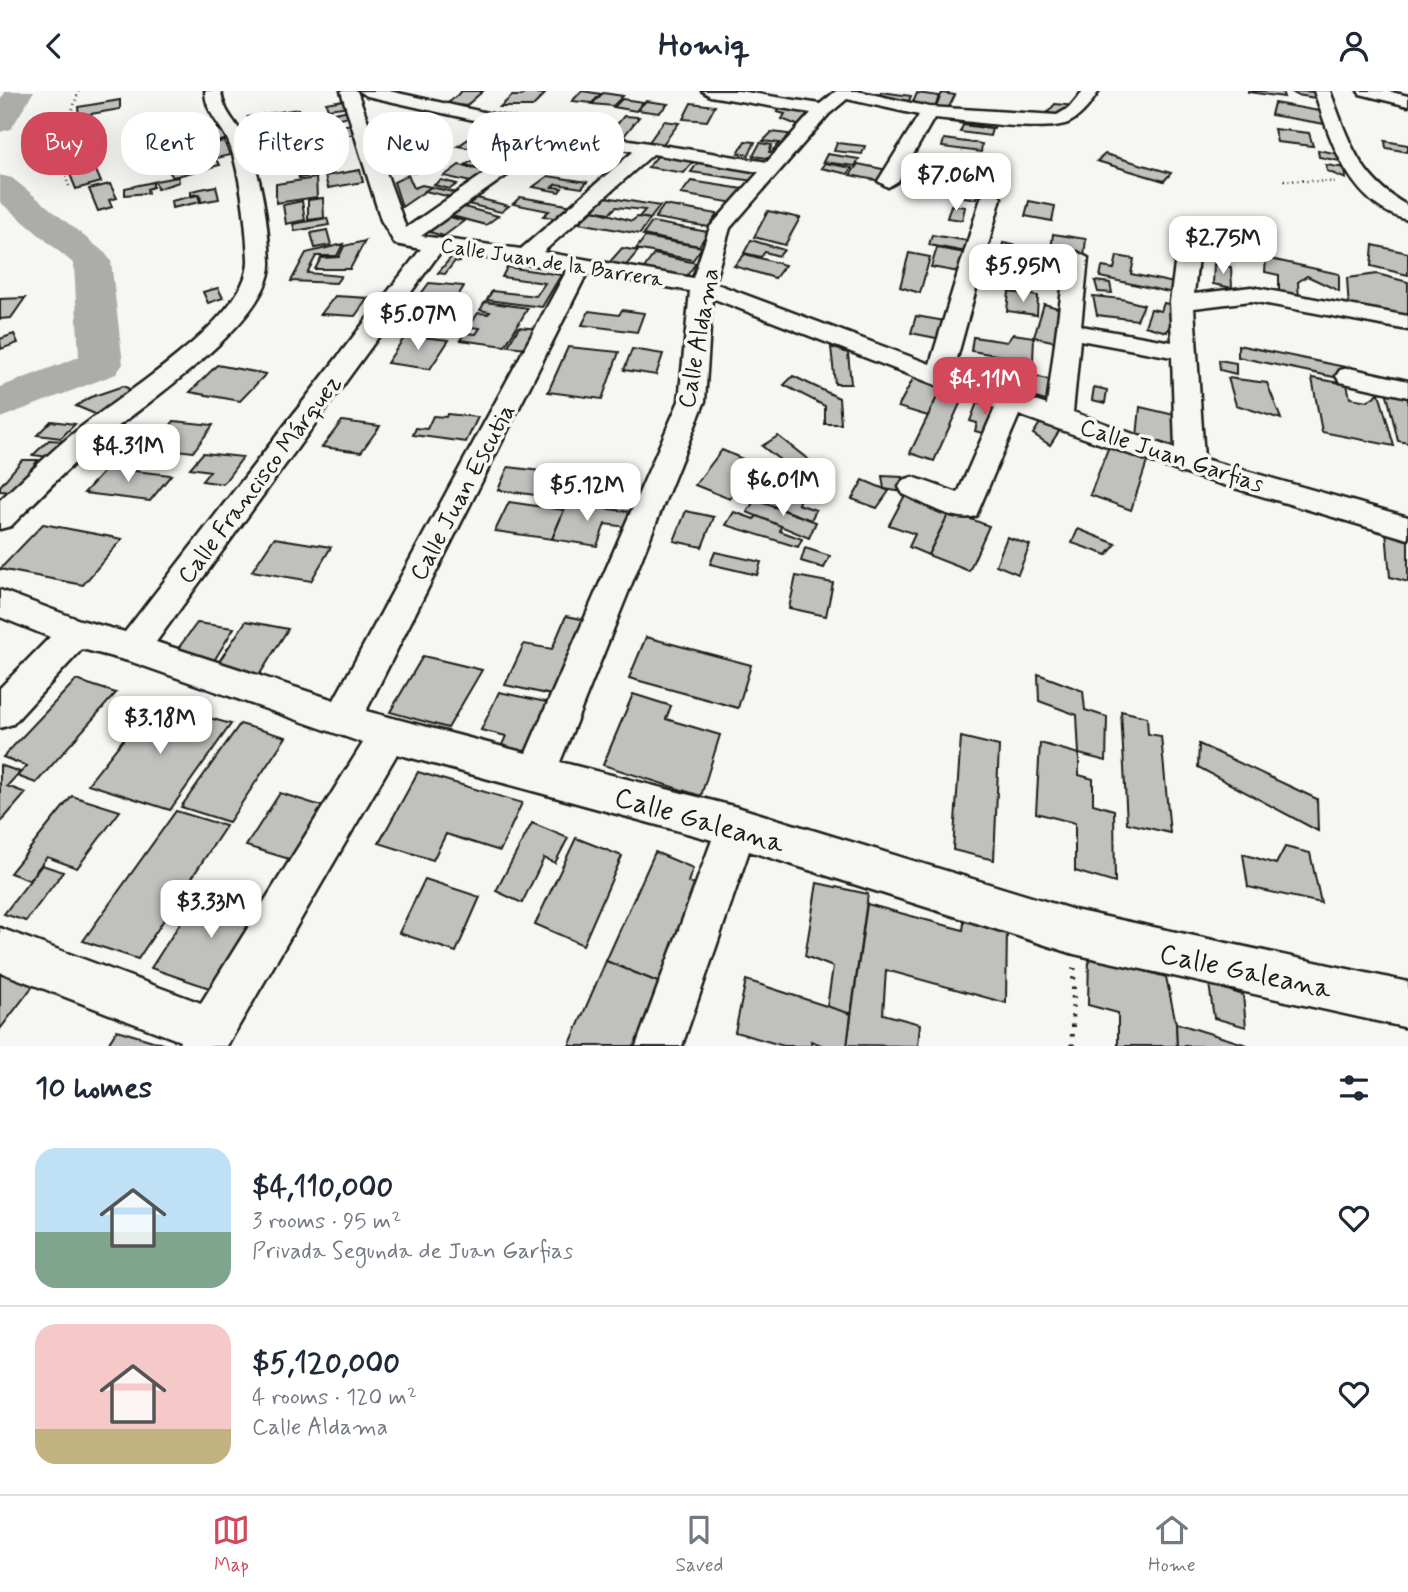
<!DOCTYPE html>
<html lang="en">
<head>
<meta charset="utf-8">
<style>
  :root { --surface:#fff; --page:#f2f2f3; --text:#1f2937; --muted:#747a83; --line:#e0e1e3; --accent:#d1495b }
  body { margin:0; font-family:Mynerve,sans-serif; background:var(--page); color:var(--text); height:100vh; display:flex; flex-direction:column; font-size:26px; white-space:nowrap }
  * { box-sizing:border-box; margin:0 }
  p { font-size:23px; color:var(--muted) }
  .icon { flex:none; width:38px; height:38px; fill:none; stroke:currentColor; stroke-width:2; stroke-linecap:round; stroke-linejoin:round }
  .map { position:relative; height:955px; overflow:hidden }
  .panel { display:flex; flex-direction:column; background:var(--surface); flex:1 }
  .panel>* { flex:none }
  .hud { position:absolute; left:21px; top:21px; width:700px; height:63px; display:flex; gap:14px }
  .price { position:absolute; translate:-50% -60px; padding:0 16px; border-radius:14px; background:#fff; color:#222; font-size:23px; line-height:46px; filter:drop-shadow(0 2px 4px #0008) }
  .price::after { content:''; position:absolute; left:50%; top:42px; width:21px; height:16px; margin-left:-10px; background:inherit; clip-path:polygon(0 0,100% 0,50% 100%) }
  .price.current { background:var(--accent); color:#fff }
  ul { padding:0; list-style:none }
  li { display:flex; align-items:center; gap:21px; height:175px; padding:0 35px }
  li+li { border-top:2px solid var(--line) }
  li span { display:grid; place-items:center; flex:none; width:196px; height:140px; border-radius:21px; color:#555 }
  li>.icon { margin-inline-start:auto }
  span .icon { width:84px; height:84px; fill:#fffc; stroke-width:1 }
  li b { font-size:30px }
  h2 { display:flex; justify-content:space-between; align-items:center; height:84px; padding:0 35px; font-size:30px }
  .pill { padding:0 24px; border-radius:28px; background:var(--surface); box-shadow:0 7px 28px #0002; font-size:24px; line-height:63px }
  .pill.current { background:var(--accent); color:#fff }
  header { display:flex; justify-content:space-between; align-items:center; height:91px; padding:0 35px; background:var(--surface); font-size:32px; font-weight:800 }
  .tab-bar { display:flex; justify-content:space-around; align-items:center; height:98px; border-top:2px solid var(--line); background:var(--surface); font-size:19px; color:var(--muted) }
  .tab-bar a { display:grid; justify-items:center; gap:4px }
  .tab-bar .current { color:var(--accent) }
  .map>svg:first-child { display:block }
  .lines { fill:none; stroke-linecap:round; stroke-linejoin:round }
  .river { fill:#acaca9; fill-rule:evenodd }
  .building { fill:#c0c0bd; stroke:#1c1c1c; stroke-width:2 }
  .street-casing { stroke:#1c1c1c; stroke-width:5 }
  .path-far1 { stroke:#1c1c1c; stroke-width:2.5; stroke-dasharray:1 3.5; stroke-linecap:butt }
  .path { stroke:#1c1c1c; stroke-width:5; stroke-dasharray:2.5 7; stroke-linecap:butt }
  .street { fill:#f6f6f2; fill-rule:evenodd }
  .labels { text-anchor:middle; stroke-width:7; stroke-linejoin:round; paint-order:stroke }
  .far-street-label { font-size:21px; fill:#1c1c1c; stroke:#f6f6f2 }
  .street-label { font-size:24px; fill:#1c1c1c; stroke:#f6f6f2 }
  .near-street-label { font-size:28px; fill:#1c1c1c; stroke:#f6f6f2 }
</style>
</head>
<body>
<header><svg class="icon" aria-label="back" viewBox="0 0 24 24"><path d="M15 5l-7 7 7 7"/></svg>Homiq<svg class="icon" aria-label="person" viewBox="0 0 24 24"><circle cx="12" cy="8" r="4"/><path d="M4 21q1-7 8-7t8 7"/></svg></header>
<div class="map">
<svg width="1408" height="955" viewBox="0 0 1408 955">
  <rect width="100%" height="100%" fill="#f6f6f2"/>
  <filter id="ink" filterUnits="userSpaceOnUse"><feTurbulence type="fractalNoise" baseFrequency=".0143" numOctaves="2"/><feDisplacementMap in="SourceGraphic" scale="14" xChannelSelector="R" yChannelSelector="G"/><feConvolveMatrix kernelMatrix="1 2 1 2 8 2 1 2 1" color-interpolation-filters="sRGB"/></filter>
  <g filter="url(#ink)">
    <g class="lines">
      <g class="river">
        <polygon points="6,0 34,0 11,38 0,41 0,9"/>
        <polygon points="0,84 12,87 105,162 111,170 123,273 116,283 0,327 0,296 79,266 74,173 0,111"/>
      </g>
    </g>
    <g class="building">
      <polygon points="462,0 483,0 466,15 447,13"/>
      <polygon points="582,0 601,3 592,12 572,10"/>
      <polygon points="1248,0 1282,0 1284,6 1248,1"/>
      <polygon points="1290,0 1320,1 1322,8 1297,4"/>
      <polygon points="525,1 545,3 532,16 500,16 512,5 522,5"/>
      <polygon points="881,1 911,5 908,12 878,8"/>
      <polygon points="603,2 623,5 613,15 592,13"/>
      <polygon points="917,2 939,5 935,17 912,14"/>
      <polygon points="942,2 955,4 948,18 935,17"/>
      <polygon points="349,8 351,15 328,18 326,12"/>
      <polygon points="622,8 643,11 636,20 614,16"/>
      <polygon points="120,9 120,18 79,25 78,16"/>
      <polygon points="646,10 668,13 659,22 637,19"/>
      <polygon points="691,12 715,15 707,30 683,28"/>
      <polygon points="1274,12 1325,21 1325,33 1271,24"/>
      <polygon points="1055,13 1076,15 1064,25 1047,22"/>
      <polygon points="782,16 815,22 802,36 782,28 785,23 777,21"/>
      <polygon points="299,18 303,36 264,43 248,26"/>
      <polygon points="350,19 352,25 326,29 324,24"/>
      <polygon points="624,25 639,26 624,45 609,43"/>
      <polygon points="953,25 995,32 994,37 950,31"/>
      <polygon points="664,30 679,32 663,53 649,51"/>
      <polygon points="203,32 207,39 180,45 177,38"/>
      <polygon points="352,33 356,43 325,48 322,38"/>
      <polygon points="963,34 992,38 990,45 960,41"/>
      <polygon points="217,37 229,48 193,56 188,43"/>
      <polygon points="526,37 546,42 533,51 513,47"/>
      <polygon points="1274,38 1309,42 1313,55 1277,51"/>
      <polygon points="479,41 498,49 483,60 458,55"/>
      <polygon points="772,41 795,44 780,60 773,59 779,52 763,50"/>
      <polygon points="415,46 434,50 416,61 400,57"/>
      <polygon points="558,47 578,51 567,60 548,56"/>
      <polygon points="506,48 530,53 510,70 485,65"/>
      <polygon points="944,48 982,53 981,61 942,56"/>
      <polygon points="304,49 307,60 268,67 266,56"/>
      <polygon points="224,50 230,64 199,71 193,57"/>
      <polygon points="745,50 755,51 749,64 738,62"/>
      <polygon points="1385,50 1408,54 1408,61 1386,57"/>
      <polygon points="433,52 452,56 431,70 412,66"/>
      <polygon points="596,52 625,56 599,76 575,71"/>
      <polygon points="760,52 772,54 769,61 778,62 773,68 753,65"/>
      <polygon points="837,52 865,55 862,63 834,60"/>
      <polygon points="46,57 63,57 51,69 31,72 29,68 40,66 38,64"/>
      <polygon points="551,58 567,61 558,68 567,70 563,74 538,69"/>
      <polygon points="1318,59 1339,63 1340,70 1319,66"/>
      <polygon points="660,62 696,68 684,82 648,76"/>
      <polygon points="827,63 859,68 855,75 823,71"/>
      <polygon points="1105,63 1171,82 1164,90 1097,70"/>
      <polygon points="481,65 507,71 492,80 465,74"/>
      <polygon points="615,65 630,68 616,81 600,77"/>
      <polygon points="408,67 429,72 414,82 393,76"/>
      <polygon points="701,67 762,76 753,90 691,81"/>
      <polygon points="312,68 316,84 299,87 297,78 288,80 287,72"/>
      <polygon points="216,69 220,74 173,86 166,76 184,72 186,76"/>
      <polygon points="825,72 852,77 848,83 821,77"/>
      <polygon points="858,73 892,80 885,91 850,84"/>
      <polygon points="459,74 489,81 475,92 444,85"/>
      <polygon points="1326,74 1345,77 1346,88 1327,80"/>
      <polygon points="94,75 101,91 76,98 69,81"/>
      <polygon points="360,79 363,91 328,97 325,85"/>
      <polygon points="408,84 414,97 422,94 431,96 402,116 394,91"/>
      <polygon points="548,85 587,91 582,97 556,93 552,96 562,97 559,101 533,96"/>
      <polygon points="178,86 179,91 157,98 155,90"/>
      <polygon points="316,87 317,106 276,112 276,93"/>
      <polygon points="441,89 457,93 450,98 434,94"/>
      <polygon points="691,90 743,98 734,112 681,103"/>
      <polygon points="153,91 153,96 147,98 148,102 125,104 125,97"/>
      <polygon points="962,92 980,95 976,108 957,105"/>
      <polygon points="110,93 117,107 109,109 112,116 98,120 89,98"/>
      <polygon points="216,95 219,108 201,111 200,103 191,104 191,100"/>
      <polygon points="431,96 461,103 455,107 425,100"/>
      <polygon points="198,104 200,111 172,117 171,110"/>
      <polygon points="520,106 573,115 559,128 543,125 549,120 513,113"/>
      <polygon points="605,106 660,115 650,128 639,126 645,119 616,116 610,122 593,119"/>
      <polygon points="323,107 324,127 308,129 308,109"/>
      <polygon points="477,107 509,115 501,121 468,113"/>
      <polygon points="302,110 305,129 286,133 283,114"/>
      <polygon points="1029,110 1055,115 1052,130 1025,125"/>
      <polygon points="664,114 717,123 709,136 655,127"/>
      <polygon points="951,114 965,116 962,129 947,127"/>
      <polygon points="464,116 498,125 486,134 452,125"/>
      <polygon points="593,119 632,130 637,126 650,128 640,143 579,132"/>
      <polygon points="768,120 800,127 785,154 754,146"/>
      <polygon points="450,126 464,130 444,145 429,141"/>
      <polygon points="327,127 329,134 295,140 293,133"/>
      <polygon points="652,131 708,141 699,155 643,144"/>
      <polygon points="327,139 331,154 315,157 311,142"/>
      <polygon points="1053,143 1086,148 1084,165 1051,159"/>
      <polygon points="932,144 975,151 972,162 929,154"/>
      <polygon points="645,146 702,156 693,169 636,158"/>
      <polygon points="751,149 784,159 779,165 765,161 761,166 744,162"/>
      <polygon points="365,150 350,178 315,178 321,167 339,166 344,155"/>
      <polygon points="1003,152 1019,155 1017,165 1001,162"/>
      <polygon points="343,153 337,165 316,165 307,182 341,185 336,192 291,190 306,162"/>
      <polygon points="1373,154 1408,162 1408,184 1371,175"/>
      <polygon points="622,157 638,160 624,177 608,173"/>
      <polygon points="937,157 971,163 965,182 931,176"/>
      <polygon points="909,162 930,166 920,202 900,196"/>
      <polygon points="654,163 696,172 684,189 642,180"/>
      <polygon points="745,163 785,174 775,187 734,175"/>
      <polygon points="452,165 462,167 460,171 455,170 445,183 438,182"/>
      <polygon points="1117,165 1134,168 1131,183 1179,193 1178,203 1100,186 1102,176 1114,178"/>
      <polygon points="1042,167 1070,173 1067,181 1058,179 1055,185 1036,180"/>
      <polygon points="1266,167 1339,183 1339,200 1307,185 1298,191 1299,209 1279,204 1279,184 1265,181"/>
      <polygon points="1214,173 1231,176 1232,197 1213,193"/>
      <polygon points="507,176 561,184 542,216 487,209 492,200 536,205 545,192 502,186"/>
      <polygon points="1377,183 1408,191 1408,227 1349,219 1347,187"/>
      <polygon points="1095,190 1110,192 1112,202 1098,201"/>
      <polygon points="429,192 464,195 445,226 407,222"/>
      <polygon points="218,197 223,207 208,212 203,201"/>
      <polygon points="1009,201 1038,205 1037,224 1007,220"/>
      <polygon points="335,205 368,207 355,225 321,223"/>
      <polygon points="1093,205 1122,208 1144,214 1137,229 1097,224"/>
      <polygon points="25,207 11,227 0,228 0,208"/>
      <polygon points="485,211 528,217 505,255 460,249 465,242 476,243 480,237 469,236 478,222 488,223 490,221 480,219"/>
      <polygon points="1164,212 1177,215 1167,241 1145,235 1151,218 1161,220"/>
      <polygon points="1044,213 1068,220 1061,252 1034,246"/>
      <polygon points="622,219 644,222 637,241 582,234 589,220 619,224"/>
      <polygon points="916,225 951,231 946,249 911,242"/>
      <polygon points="519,236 538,238 527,257 508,255"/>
      <polygon points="14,243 18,252 1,258 0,248"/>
      <polygon points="1013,243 1034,246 1033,270 971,260 973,246 1007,251"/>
      <polygon points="406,244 449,249 430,278 387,272"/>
      <polygon points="1238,254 1345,276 1339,287 1238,266"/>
      <polygon points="568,256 619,261 602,308 548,301"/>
      <polygon points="831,256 848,262 851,293 835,293"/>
      <polygon points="632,258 663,263 656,284 624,279"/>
      <polygon points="1219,269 1236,272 1236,283 1220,279"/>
      <polygon points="217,274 266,283 240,310 190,301"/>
      <polygon points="895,276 945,291 928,325 898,316 914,286 893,280"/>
      <polygon points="1033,284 1053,290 1058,314 1023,303"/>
      <polygon points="793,285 839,307 841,333 825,333 825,315 784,294"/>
      <polygon points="1228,287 1267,292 1281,328 1236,314"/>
      <polygon points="1312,287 1347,293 1350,307 1368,310 1379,302 1394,355 1322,341"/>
      <polygon points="123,295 136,301 100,325 76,315 91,306"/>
      <polygon points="1385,295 1408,300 1408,352 1398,350"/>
      <polygon points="1094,296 1107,299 1105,312 1092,309"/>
      <polygon points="940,300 963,306 934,370 910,362"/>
      <polygon points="978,309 1002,316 990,344 975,340 977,332 970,330"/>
      <polygon points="1140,316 1183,326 1182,357 1137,346"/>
      <polygon points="447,323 478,326 466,351 413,344 416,337 427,338 433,325 446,326"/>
      <polygon points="1044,326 1063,334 1050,354 1033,343"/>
      <polygon points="51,330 75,333 61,347 37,344"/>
      <polygon points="174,330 213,334 193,361 143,355 157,339 165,341"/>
      <polygon points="342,330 380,335 361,361 322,356"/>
      <polygon points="778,345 814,373 798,383 762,355"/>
      <polygon points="49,349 65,350 49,366 33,364"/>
      <polygon points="1109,355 1148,368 1131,419 1090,404"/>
      <polygon points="722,359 745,369 737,381 744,387 730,408 695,394"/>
      <polygon points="203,362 243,366 223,393 202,390 210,380 190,377"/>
      <polygon points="22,369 38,369 13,401 0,400 0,395"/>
      <polygon points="508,376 574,384 565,408 498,399"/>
      <polygon points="107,377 171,384 150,410 84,402"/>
      <polygon points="882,385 902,386 904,401 884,398"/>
      <polygon points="744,387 800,407 798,413 816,419 811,429 736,401"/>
      <polygon points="863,389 889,400 877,417 852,408"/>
      <polygon points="905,404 950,420 928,464 909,456 915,443 889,434"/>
      <polygon points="755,409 816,431 809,447 747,421"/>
      <polygon points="509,411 564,419 552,448 495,440"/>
      <polygon points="567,412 631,421 626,436 605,433 597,455 552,448"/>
      <polygon points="686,420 714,426 702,456 674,450"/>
      <polygon points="950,420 989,435 969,480 928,464"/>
      <polygon points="734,421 754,428 757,425 781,435 780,440 802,448 798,456 726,434"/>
      <polygon points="43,433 122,448 83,494 0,478"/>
      <polygon points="1078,438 1116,453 1107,464 1072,452"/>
      <polygon points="1386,440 1408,447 1408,491 1390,486"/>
      <polygon points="1007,446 1030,454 1018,483 996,474"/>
      <polygon points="274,447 331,456 311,490 252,480"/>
      <polygon points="805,457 830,465 824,477 801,470"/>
      <polygon points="715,461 761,471 757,484 710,473"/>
      <polygon points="796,485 833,492 826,525 789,517"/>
      <polygon points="566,525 596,531 561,606 505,594 524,553 552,558"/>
      <polygon points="246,530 288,538 258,586 216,575"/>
      <polygon points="197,532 234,537 212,573 171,567"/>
      <polygon points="646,546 751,574 738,617 629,587"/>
      <polygon points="423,565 482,579 448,637 390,621"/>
      <polygon points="1038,583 1083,600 1085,619 1107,626 1106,670 1079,663 1077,624 1039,610"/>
      <polygon points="76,589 116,602 36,692 17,685 27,675 3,666"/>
      <polygon points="499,601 560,614 536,676 500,658 506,645 481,639"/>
      <polygon points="633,603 671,615 666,628 720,644 701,705 603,674"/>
      <polygon points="153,611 231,633 170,719 88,693"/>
      <polygon points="1121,620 1147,626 1148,643 1161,645 1170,742 1127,732"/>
      <polygon points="240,633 286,646 229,731 181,716"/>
      <polygon points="961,646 999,655 994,769 953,759"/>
      <polygon points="1040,652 1079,663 1079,684 1093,688 1093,713 1114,719 1115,792 1075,780 1075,732 1036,722"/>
      <polygon points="1199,653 1317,708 1318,740 1198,676"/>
      <polygon points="0,674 20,681 7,695 26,702 0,732"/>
      <polygon points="418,681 522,712 500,760 446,743 433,769 379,752"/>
      <polygon points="280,702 328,717 296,770 246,755"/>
      <polygon points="72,705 120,720 77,777 47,766 29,789 10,782"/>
      <polygon points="176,720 226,735 138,868 83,850"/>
      <polygon points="532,732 568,747 555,772 544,767 522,812 496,800"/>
      <polygon points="576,747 622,765 583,854 535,833"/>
      <polygon points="1285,756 1310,762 1321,812 1248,796 1243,763 1276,773"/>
      <polygon points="655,761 693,777 688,791 701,797 665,894 606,870"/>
      <polygon points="42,774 63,781 26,830 4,823"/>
      <polygon points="425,788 480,806 456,861 399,842"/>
      <polygon points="817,792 868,803 851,923 827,916 833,876 805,865"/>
      <polygon points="203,797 269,819 221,901 151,877"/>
      <polygon points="867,813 963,839 965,825 1007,838 1006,912 886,879 883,923 920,933 918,955 847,954"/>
      <polygon points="1089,864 1166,886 1176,932 1177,955 1118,955 1118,922 1088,914"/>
      <polygon points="606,870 665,894 642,955 569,955"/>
      <polygon points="0,873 39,887 0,938"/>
      <polygon points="746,889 851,923 847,955 824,955 811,950 812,955 784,955 735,941"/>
      <polygon points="1209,893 1243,904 1246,936 1214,927"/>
      <polygon points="1176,932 1247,954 1247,955 1177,955"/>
      <polygon points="117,939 169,955 107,955"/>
    </g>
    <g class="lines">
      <defs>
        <g id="street">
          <path d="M205 0H221C223 24 241 34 249 56 262 90 268 134 270 170 274 230 137 317 95 354 65 379 38 408 11 435L0 438V409C25 386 49 362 75 341 118 305 251 227 248 168 246 132 242 91 231 57 224 35 206 25 205 0Z"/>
          <path d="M341 0H357L406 137 540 44 367 5 359 0H389L555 37 767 71 811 22 710 5 702 0H739L820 13 836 0H857L929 16 1057 24 1069 17 1083 0H1099C1091 12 1083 24 1070 31 1047 43 963 29 934 27L898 90 888 96 878 90 919 24 847 8 829 23 730 137 714 192 930 273 981 107 984 103H998L1001 107 953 282 1047 314 1066 167 1077 161 1088 167 1081 235 1172 251 1170 211 1176 166 1187 160 1198 166 1194 203 1251 196 1408 225V239L1251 210 1194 217 1204 368 1408 426V448L1180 381 1019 324 976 425C954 432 924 412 903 403L899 396 903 389 913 386 958 402 995 317 712 207 705 310 560 671 737 716 1074 819 1408 891V937L1074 863 749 760 682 955H636L712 749 397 663 227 955H178L180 950 0 881V837L201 912 363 652 132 571 82 558 13 633 0 637V597L50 546 0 526V499L80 529 125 541 421 158 395 153 381 129ZM558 48 634 60 521 158 421 145ZM653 63 759 81 710 136 693 187 543 161ZM441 160 567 179 334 609 156 551ZM587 182 690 200 679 310 526 662 366 620ZM1080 249 1172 266 1175 358 1073 321Z"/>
          <path d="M1314 0H1330C1349 50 1358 87 1408 115V129C1349 114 1331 50 1314 0Z"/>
          <polygon points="1358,0 1387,0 1408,5 1408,15 1360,3"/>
          <polygon points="1349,277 1408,290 1408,306 1340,291 1336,285 1340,279"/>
        </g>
      </defs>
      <use href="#street" class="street-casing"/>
      <g class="path-far1">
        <polyline points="1284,89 1335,91"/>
        <polyline points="69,95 62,77 69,67 69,28 79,0"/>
      </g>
      <polyline class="path" points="1072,955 1074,877"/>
      <use href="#street" class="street"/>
    </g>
  </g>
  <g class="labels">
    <g class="far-street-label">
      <text transform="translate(552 171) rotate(9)" y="7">Calle Juan de la Barrera</text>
    </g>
    <g class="street-label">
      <text transform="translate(698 247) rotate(-80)" y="8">Calle Aldama</text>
      <text transform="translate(1172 364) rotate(18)" y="8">Calle Juan Garfias</text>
      <text transform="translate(259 388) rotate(-53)" y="8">Calle Francisco Márquez</text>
      <text transform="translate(462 401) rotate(-62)" y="8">Calle Juan Escutia</text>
    </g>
    <g class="near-street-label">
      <text transform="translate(700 728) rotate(16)" y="10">Calle Galeana</text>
      <text transform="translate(1246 879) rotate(12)" y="10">Calle Galeana</text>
    </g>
  </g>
</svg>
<b class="price" style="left:956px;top:122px">$7.06M</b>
<b class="price" style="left:1223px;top:185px">$2.75M</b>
<b class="price" style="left:1023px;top:213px">$5.95M</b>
<b class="price" style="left:418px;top:261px">$5.07M</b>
<b class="price current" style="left:985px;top:326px">$4.11M</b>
<b class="price" style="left:128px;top:393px">$4.31M</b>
<b class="price" style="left:783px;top:427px">$6.01M</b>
<b class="price" style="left:587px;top:432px">$5.12M</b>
<b class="price" style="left:160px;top:665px">$3.18M</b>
<b class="price" style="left:211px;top:849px">$3.33M</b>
<div class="hud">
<a class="pill current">Buy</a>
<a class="pill">Rent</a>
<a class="pill">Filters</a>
<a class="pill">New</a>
<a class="pill">Apartment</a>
</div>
</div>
<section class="panel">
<h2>10 homes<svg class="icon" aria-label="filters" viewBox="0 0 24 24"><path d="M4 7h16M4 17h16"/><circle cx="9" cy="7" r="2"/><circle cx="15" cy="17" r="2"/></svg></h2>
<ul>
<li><span style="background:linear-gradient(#bfe0f5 60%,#7fa58c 0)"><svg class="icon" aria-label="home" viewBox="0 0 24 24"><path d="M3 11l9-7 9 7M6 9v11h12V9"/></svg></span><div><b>$4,110,000</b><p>3 rooms · 95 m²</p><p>Privada Segunda de Juan Garfias</p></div><svg class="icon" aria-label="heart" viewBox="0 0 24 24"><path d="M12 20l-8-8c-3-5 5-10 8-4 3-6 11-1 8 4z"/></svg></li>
<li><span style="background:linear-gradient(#f6c9c9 75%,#c2b280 0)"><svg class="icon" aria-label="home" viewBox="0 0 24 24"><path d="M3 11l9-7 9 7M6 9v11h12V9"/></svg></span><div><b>$5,120,000</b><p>4 rooms · 120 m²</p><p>Calle Aldama</p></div><svg class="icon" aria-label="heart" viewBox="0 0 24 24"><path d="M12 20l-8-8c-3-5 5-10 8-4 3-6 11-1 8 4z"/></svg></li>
</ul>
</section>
<nav class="tab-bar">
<a class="current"><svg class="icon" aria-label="map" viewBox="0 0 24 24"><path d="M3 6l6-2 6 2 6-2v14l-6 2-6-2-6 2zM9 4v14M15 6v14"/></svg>Map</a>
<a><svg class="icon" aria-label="saved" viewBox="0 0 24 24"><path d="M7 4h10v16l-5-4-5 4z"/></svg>Saved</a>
<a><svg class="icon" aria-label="home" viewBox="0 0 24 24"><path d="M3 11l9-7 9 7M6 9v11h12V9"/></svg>Home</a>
</nav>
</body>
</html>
